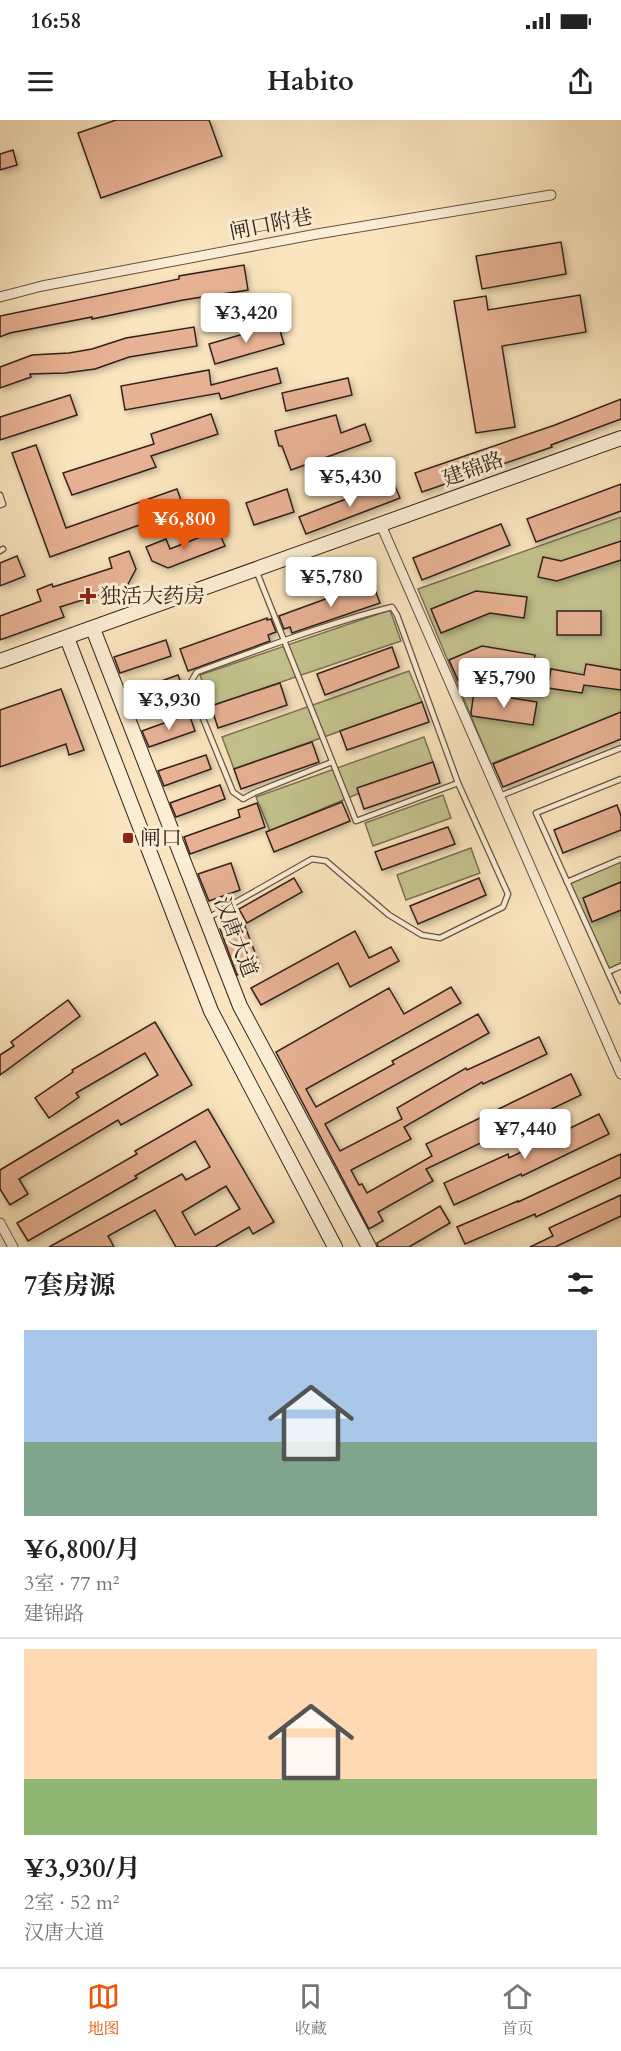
<!DOCTYPE html>
<html lang="zh">
<head>
<meta charset="utf-8">
<style>
  :root { --surface:#fff; --page:#f6f6f6; --text:#222; --muted:#767676; --line:#e0e0e0; --accent:#ea580c }
  body { margin:0; font-family:Cardo,"Noto Serif SC",serif; background:var(--page); color:var(--text); height:100vh; display:flex; flex-direction:column; font-size:22px; white-space:nowrap }
  * { box-sizing:border-box; margin:0 }
  p { font-size:20px; color:var(--muted) }
  .icon { flex:none; width:33px; height:33px; fill:none; stroke:currentColor; stroke-width:2; stroke-linecap:round; stroke-linejoin:round }
  .map { position:relative; height:1127px; overflow:hidden }
  .side { display:flex; flex-direction:column; background:var(--surface); flex:1 }
  .side>* { flex:none }
  .price { position:absolute; translate:-50% -51px; padding:0 14px; border-radius:6px; background:#fff; color:#222; font-size:20px; line-height:39px; filter:drop-shadow(0 2px 3px #0008) }
  .price::after { content:''; position:absolute; left:50%; top:36px; width:18px; height:14px; margin-left:-9px; background:inherit; clip-path:polygon(0 0,100% 0,50% 100%) }
  .price.current { background:var(--accent); color:#fff }
  ul { padding:0; list-style:none }
  li { display:grid; align-content:center; gap:12px; height:318px; padding:0 24px }
  li+li { border-top:2px solid var(--line) }
  li span { display:grid; place-items:center; height:186px; border-radius:0px; color:#555 }
  li>.icon { margin-inline-start:auto }
  span .icon { width:108px; height:108px; fill:#fffc; stroke-width:1 }
  li b { font-size:26px }
  h2 { display:flex; justify-content:space-between; align-items:center; height:72px; padding:0 24px; font-size:26px }
  .status { display:flex; justify-content:space-between; align-items:center; height:42px; padding:0 30px; background:var(--surface); direction:ltr }
  .status svg { height:16px; fill:currentColor }
  header { display:flex; justify-content:space-between; align-items:center; height:78px; padding:0 24px; background:var(--surface); font-size:27px; font-weight:700 }
  .tabs { display:flex; justify-content:space-around; align-items:center; height:84px; border-top:2px solid var(--line); background:var(--surface); font-size:16px; color:var(--muted) }
  .tabs a { display:grid; justify-items:center; gap:3px }
  .tabs .current { color:var(--accent) }
  .map>svg:first-child { display:block }
  .green { fill:#c3c38e; stroke:#7b7254; stroke-width:1.5 }
  .building { fill:#e7b193; stroke:#33221a; stroke-width:1.5; fill-rule:evenodd; filter:url(#shadow) }
  .lines { fill:none; stroke-linecap:round; stroke-linejoin:round }
  .lane-casing { stroke:#655343; stroke-width:7 }
  .street-casing { stroke:#655343; stroke-width:11 }
  .secondary-casing { stroke:#33221a; stroke-width:16 }
  .lane { stroke:#fceed5; stroke-width:4.5 }
  .street { stroke:#fceed5; stroke-width:9 }
  .secondary { stroke:#fceed5; stroke-width:14 }
  .poi-dot { fill:#8f2418; stroke:#fceed5; stroke-width:2 }
  .labels { text-anchor:middle; stroke-width:6; stroke-linejoin:round; paint-order:stroke }
  .street-label { font-size:21px; fill:#33221a; stroke:#fceed5 }
  .poi-label { font-size:21px; fill:#33221a; stroke:#fceed5; text-anchor:start }
</style>
</head>
<body>
<div class="status"><b>16:58</b><svg viewBox="0 0 49 12"><path d="M0 12V9h3v3zM5 12V6h3v6zM10 12V3h3v9zM15 12V0h3v12zM26 1h20v11H26zM47 4h2v5h-2z"/></svg></div>
<header><svg class="icon" aria-label="menu" viewBox="0 0 24 24"><path d="M4 6h16M4 12h16M4 18h16"/></svg>Habito<svg class="icon" aria-label="share" viewBox="0 0 24 24"><path d="M12 15V3M7 8l5-5 5 5M5 13v7h14v-7"/></svg></header>
<div class="map">
<svg width="621" height="1127" viewBox="0 0 621 1127">
  <defs>
    <filter id="shadow"><feDropShadow dx="2.5" dy="2.5" stdDeviation="3" flood-color="#0004"/></filter>
  </defs>
  <rect width="100%" height="100%" fill="#fbe5be"/>
  <filter id="stains"><feTurbulence type="fractalNoise" baseFrequency=".00333" numOctaves="4"/><feColorMatrix values="0 0 0 0 .2 0 0 0 0 .09 0 0 0 0 .02 0 0 0 .5 -.17"/></filter>
  <radialGradient id="worn" r=".72"><stop offset=".6" stop-color="#630" stop-opacity="0"/><stop offset="1" stop-color="#630" stop-opacity=".3"/></radialGradient>
  <g class="green">
    <polygon points="621,397 621,592 491,644 418,469"/>
    <polygon points="390,490 401,521 211,586 200,555"/>
    <polygon points="409,551 422,582 234,649 222,617"/>
    <polygon points="424,617 433,642 270,711 256,677"/>
    <polygon points="443,675 451,698 373,726 365,703"/>
    <polygon points="471,728 480,753 406,780 397,755"/>
    <polygon points="621,739 621,846 608,852 567,762"/>
  </g>
  <g class="building">
    <polygon points="116,0 209,0 222,36 101,78 78,13"/>
    <polygon points="13,30 17,45 0,50 0,34"/>
    <polygon points="561,122 566,154 482,169 476,136"/>
    <polygon points="244,145 248,170 183,180 92,199 92,197 10,213 0,217 0,196 179,159 179,156"/>
    <polygon points="580,175 586,212 502,226 515,307 476,313 454,181 486,176 488,190"/>
    <polygon points="278,204 284,224 215,244 209,224"/>
    <polygon points="194,207 197,226 129,237 95,249 65,253 30,254 31,257 0,268 0,247 32,235 69,233 92,229 126,218"/>
    <polygon points="277,248 281,263 221,279 219,273 125,290 121,266 209,250 211,265"/>
    <polygon points="348,258 352,275 286,291 282,273"/>
    <polygon points="70,275 77,295 0,320 0,297"/>
    <polygon points="621,279 621,299 551,325 552,327 422,372 415,353 555,305"/>
    <polygon points="211,294 218,314 151,336 156,347 72,375 63,353 154,324 151,314"/>
    <polygon points="336,295 341,313 365,304 371,321 291,350 282,326 279,326 275,311"/>
    <polygon points="36,325 66,408 177,369 184,389 50,437 12,333"/>
    <polygon points="393,361 400,378 306,414 299,397"/>
    <polygon points="621,364 621,391 536,422 527,399"/>
    <polygon points="287,369 294,392 254,405 246,383"/>
    <polygon points="501,404 510,425 422,460 413,438"/>
    <polygon points="218,410 225,426 168,448 152,441 146,427 166,419 170,429"/>
    <polygon points="621,421 621,440 557,461 538,457 543,437 561,441"/>
    <polygon points="129,431 136,449 127,466 60,487 64,497 0,520 0,496 41,481 37,470 52,464 53,467 112,448 109,438"/>
    <polygon points="17,436 25,456 0,466 0,443"/>
    <polygon points="372,462 380,483 292,513 290,507 284,509 279,496"/>
    <polygon points="476,471 527,477 524,498 490,493 441,513 431,489"/>
    <rect x="557" y="491" width="44" height="24"/>
    <polygon points="267,498 267,500 271,499 276,512 268,515 270,521 188,551 180,529"/>
    <polygon points="166,520 171,536 120,553 114,537"/>
    <polygon points="482,526 535,535 532,552 491,546 458,560 449,540"/>
    <polygon points="392,527 399,547 325,575 317,554"/>
    <polygon points="586,544 621,550 621,570 584,565 582,573 548,568 551,549 584,555"/>
    <polygon points="178,555 184,571 134,589 128,573"/>
    <polygon points="280,563 287,585 218,608 211,586"/>
    <polygon points="61,569 84,630 69,635 66,624 0,647 0,590"/>
    <polygon points="474,572 537,582 533,605 472,596 471,593"/>
    <polygon points="422,582 429,602 347,630 340,611"/>
    <polygon points="621,592 621,619 503,667 493,644"/>
    <polygon points="189,594 195,611 149,627 142,611"/>
    <polygon points="312,622 319,642 241,669 234,649"/>
    <polygon points="206,635 211,649 164,666 158,651"/>
    <polygon points="433,642 440,663 364,689 357,668"/>
    <polygon points="220,665 225,679 176,697 170,683"/>
    <polygon points="342,682 350,701 274,732 266,712"/>
    <polygon points="257,683 265,707 190,734 184,717 240,697 238,690"/>
    <polygon points="617,685 621,696 621,710 563,733 554,710"/>
    <polygon points="448,707 455,724 382,750 375,732"/>
    <polygon points="231,743 240,770 209,781 198,754"/>
    <polygon points="294,758 302,772 247,803 239,789"/>
    <polygon points="479,758 486,775 418,804 410,786"/>
    <polygon points="621,762 621,790 592,802 583,778"/>
    <polygon points="243,801 260,846 237,855 220,809"/>
    <polygon points="355,811 369,838 391,827 399,841 350,867 338,843 261,885 251,868"/>
    <polygon points="451,867 461,883 306,969 316,987 394,944 392,941 478,894 489,913 325,1004 340,1031 402,999 397,988 466,948 467,950 539,917 547,934 483,964 482,962 404,1007 411,1019 351,1050 359,1065 362,1064 367,1073 432,1036 426,1024 571,954 581,975 426,1049 433,1061 378,1092 383,1101 369,1109 276,932 389,868 404,894"/>
    <polygon points="68,880 80,896 0,955 0,935 14,926 11,922"/>
    <polygon points="155,902 192,965 121,1005 118,1000 19,1059 28,1074 10,1085 0,1069 0,1050 158,955 145,933 76,973 79,977 49,998 35,978 73,952 72,950"/>
    <path d="M208 989 274 1102 253 1114 249 1107 215 1127H176L155 1090 108 1116 114 1127H49L182 1054 186 1060 210 1047 195 1021 135 1056 137 1058 28 1121 17 1103 137 1034 135 1031ZM226 1066 240 1089 195 1115 182 1092Z"/>
    <polygon points="599,994 609,1014 522,1056 521,1054 454,1085 444,1063 508,1034 509,1038"/>
    <polygon points="621,1034 621,1057 536,1097 535,1094 465,1124 457,1107 518,1081 518,1082"/>
    <polygon points="621,1075 621,1096 555,1127 530,1127 553,1116 549,1108"/>
    <polygon points="440,1086 450,1103 409,1127 378,1127 377,1123"/>
  </g>
  <g class="lines">
    <defs>
      <g id="lane">
        <polyline points="0,375 3,384 0,385"/>
        <polyline points="0,431 3,429"/>
        <polyline points="256,450 356,701 458,663"/>
        <polyline points="621,659 536,693 621,881"/>
        <polyline points="500,676 621,628"/>
        <polyline points="567,762 621,739"/>
        <path d="M208 798 312 739 326 741 389 795 422 815 440 818 503 787 508 774 458 663 397 495 392 487C325 504 261 529 197 552L192 560 191 569 233 672 243 679 254 673 332 642"/>
        <polyline points="608,852 621,846"/>
      </g>
      <g id="street">
        <polyline points="0,177 42,166 317,114 551,75"/>
        <polyline points="381,405 621,954"/>
        <polyline points="0,1103 13,1127"/>
      </g>
      <g id="secondary">
        <polyline points="93,509 240,886 369,1127"/>
        <polyline points="67,518 211,891 335,1127"/>
        <polyline points="0,541 621,318"/>
      </g>
    </defs>
    <use href="#lane" class="lane-casing"/>
    <use href="#street" class="street-casing"/>
    <use href="#secondary" class="secondary-casing"/>
    <use href="#lane" class="lane"/>
    <use href="#street" class="street"/>
    <use href="#secondary" class="secondary"/>
  </g>
  <g class="poi-dot">
    <path d="M85 467h6v6h6v6h-6v6h-6v-6h-6v-6h6z"/>
    <rect x="122" y="712" width="12" height="12" rx="3"/>
  </g>
  <g class="labels">
    <g class="street-label">
      <text transform="translate(271 104) rotate(-11)" y="7">闸口附巷</text>
      <text transform="translate(473 349) rotate(-20)" y="7">建锦路</text>
      <text transform="translate(236 817) rotate(69)" y="7">汉唐大道</text>
    </g>
    <g class="poi-label">
      <text x="100" y="483">独活大药房</text>
      <text x="140" y="725">闸口</text>
    </g>
  </g>
  <rect width="100%" height="100%" filter="url(#stains)"/>
  <rect width="100%" height="100%" fill="url(#worn)"/>
</svg>
<b class="price" style="left:246px;top:224px">¥3,420</b>
<b class="price" style="left:350px;top:388px">¥5,430</b>
<b class="price current" style="left:184px;top:430px">¥6,800</b>
<b class="price" style="left:331px;top:488px">¥5,780</b>
<b class="price" style="left:504px;top:589px">¥5,790</b>
<b class="price" style="left:169px;top:611px">¥3,930</b>
<b class="price" style="left:525px;top:1040px">¥7,440</b>
</div>
<section class="side">
<h2>7套房源<svg class="icon" aria-label="filters" viewBox="0 0 24 24"><path d="M4 7h16M4 17h16"/><circle cx="9" cy="7" r="2"/><circle cx="15" cy="17" r="2"/></svg></h2>
<ul>
<li><span style="background:linear-gradient(#a9c7e8 60%,#7fa58c 0)"><svg class="icon" aria-label="home" viewBox="0 0 24 24"><path d="M3 11l9-7 9 7M6 9v11h12V9"/></svg></span><div><b>¥6,800/月</b><p>3室 · 77 m²</p><p>建锦路</p></div></li>
<li><span style="background:linear-gradient(#ffd9b3 70%,#8fb573 0)"><svg class="icon" aria-label="home" viewBox="0 0 24 24"><path d="M3 11l9-7 9 7M6 9v11h12V9"/></svg></span><div><b>¥3,930/月</b><p>2室 · 52 m²</p><p>汉唐大道</p></div></li>
</ul>
</section>
<nav class="tabs">
<a class="current"><svg class="icon" aria-label="map" viewBox="0 0 24 24"><path d="M3 6l6-2 6 2 6-2v14l-6 2-6-2-6 2zM9 4v14M15 6v14"/></svg>地图</a>
<a><svg class="icon" aria-label="saved" viewBox="0 0 24 24"><path d="M7 4h10v16l-5-4-5 4z"/></svg>收藏</a>
<a><svg class="icon" aria-label="home" viewBox="0 0 24 24"><path d="M3 11l9-7 9 7M6 9v11h12V9"/></svg>首页</a>
</nav>
</body>
</html>
